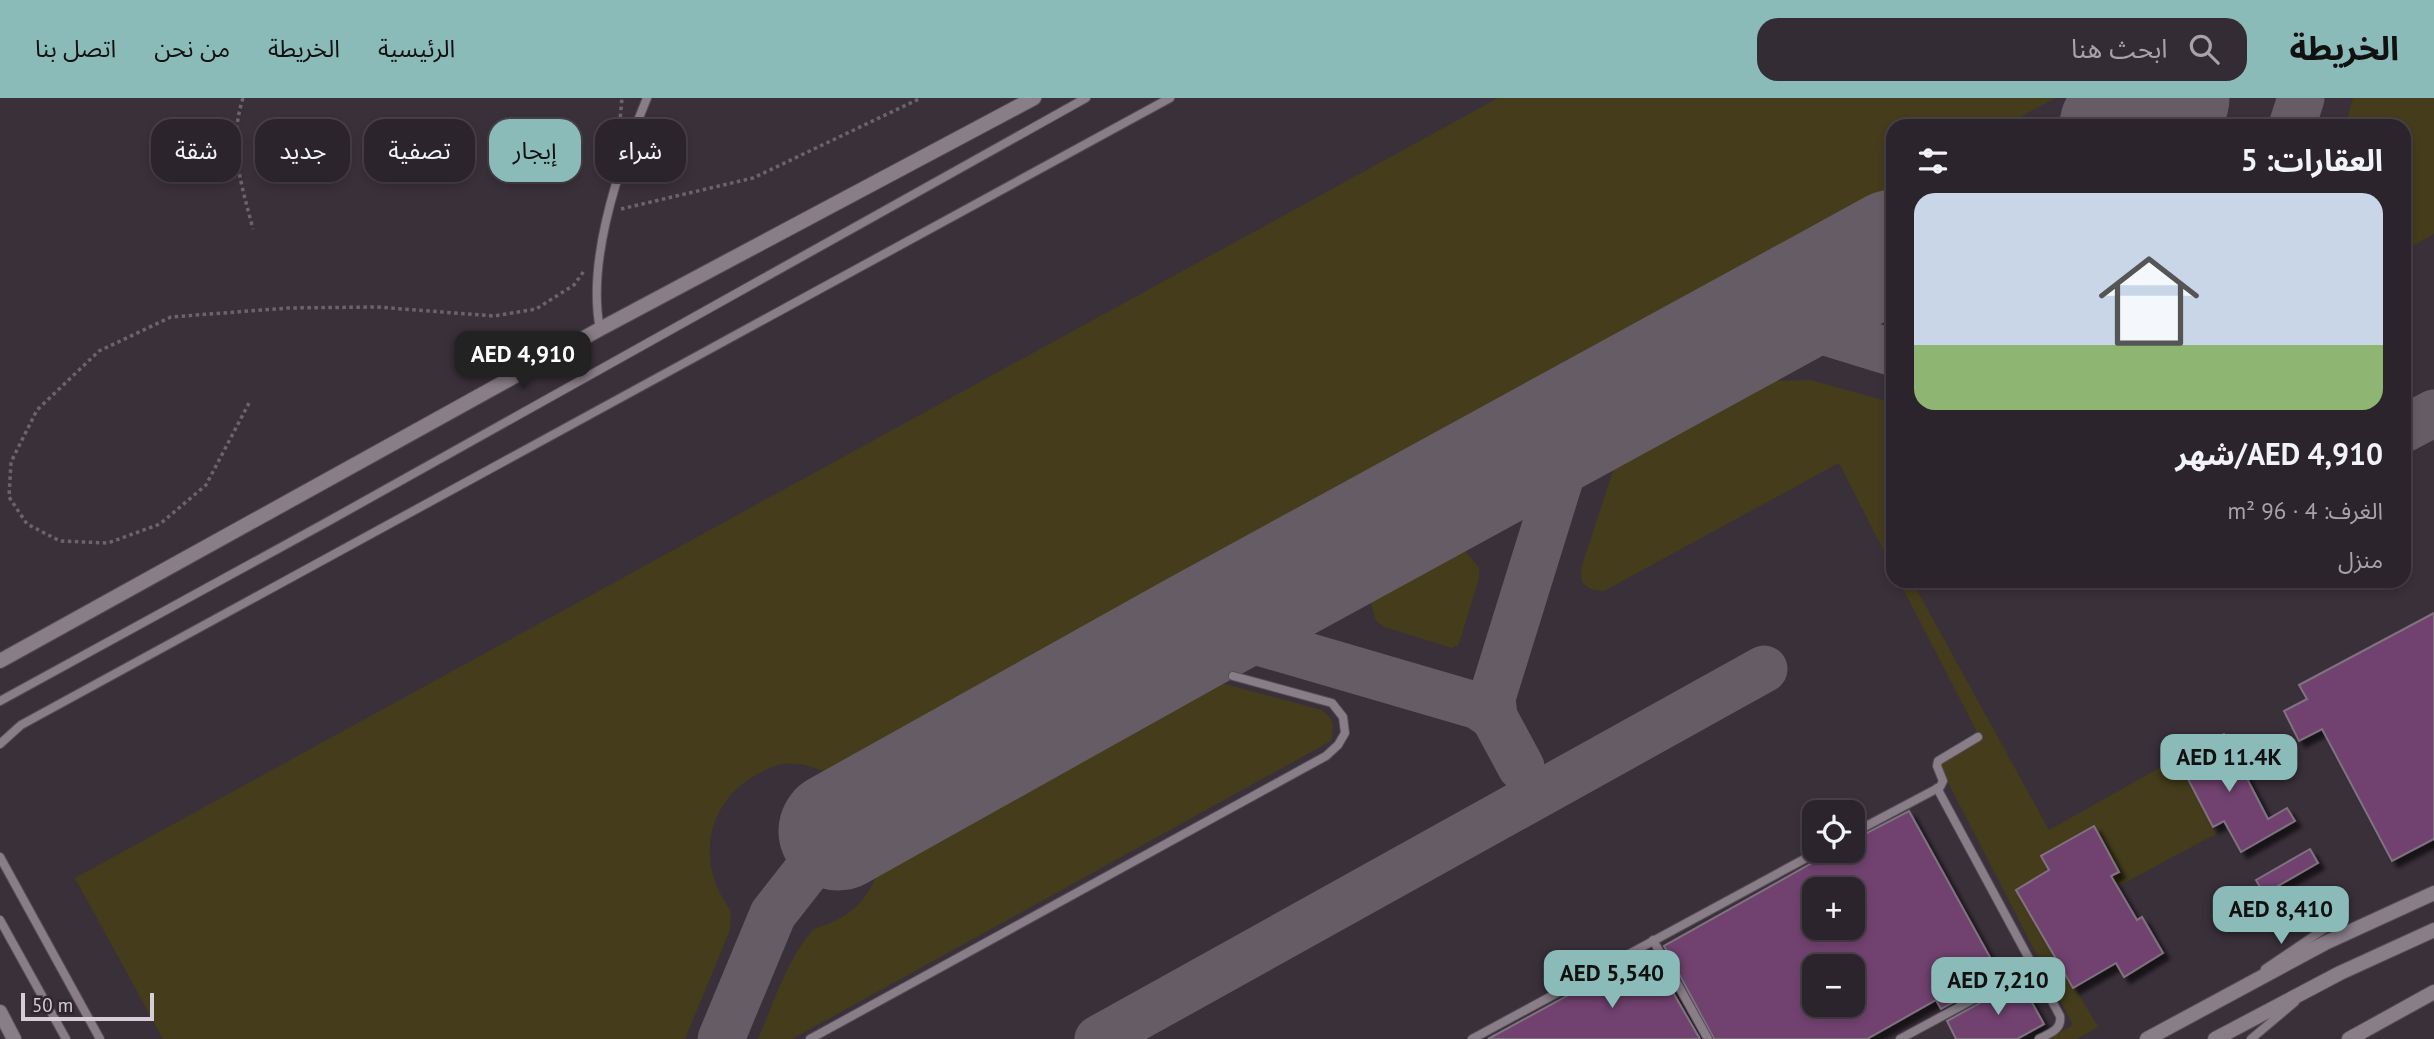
<!DOCTYPE html>
<html lang="ar">
<head>
<meta charset="utf-8">
<style>
  :root { --surface:#2c242c; --page:#342c34; --text:#f1f3f6; --muted:#a6a4a9; --line:#484148; --accent:#8bbbb9 }
  body { margin:0; font-family:"PT Sans","Noto Sans Arabic",sans-serif; background:var(--page); color:var(--text); direction:rtl; height:100vh; display:flex; flex-direction:column; font-size:26px; white-space:nowrap }
  * { box-sizing:border-box; margin:0 }
  p { font-size:23px; color:var(--muted) }
  .icon { flex:none; width:38px; height:38px; fill:none; stroke:currentColor; stroke-width:2; stroke-linecap:round; stroke-linejoin:round }
  .map { position:relative; flex:1; overflow:hidden; direction:ltr }
  .sheet { position:absolute; left:1886px; top:21px; width:525px; height:469px; display:flex; flex-direction:column; background:var(--surface); border-radius:21px; box-shadow:0 4px 10px #0003,0 0 0 2px var(--line); direction:rtl }
  .sheet>* { flex:none }
  .banner { position:absolute; left:21px; top:21px; width:665px; height:63px; direction:rtl; display:flex; gap:14px }
  .fabs { position:absolute; left:1802px; top:702px; display:grid; gap:14px }
  .fabs a { display:grid; place-items:center; width:63px; height:63px; border-radius:14px; background:var(--surface); box-shadow:0 4px 10px #0003,0 0 0 2px var(--line); font-size:35px }
  .scale { position:absolute; left:21px; bottom:18px; width:133px; box-sizing:border-box; padding-left:7px; border:4px solid #d5cfd5; border-top:0; font-size:19px; line-height:24px; white-space:nowrap; color:#d5cfd5; -webkit-text-stroke:5px #302630; paint-order:stroke }
  .price { position:absolute; translate:-50% -60px; padding:0 16px; border-radius:14px; background:var(--accent); color:#111; font-size:23px; line-height:46px; filter:drop-shadow(0 2px 4px #0008) }
  .price::after { content:''; position:absolute; left:50%; top:42px; width:21px; height:16px; margin-left:-10px; background:inherit; clip-path:polygon(0 0,100% 0,50% 100%) }
  .price.on { background:#222; color:#fff }
  ul { padding:0; list-style:none }
  li { display:grid; align-content:center; gap:14px; height:371px; padding:0 28px }
  li+li { border-top:2px solid var(--line) }
  li span { display:grid; place-items:center; height:217px; border-radius:21px; color:#555 }
  li>.icon { margin-inline-start:auto }
  span .icon { width:126px; height:126px; fill:#fffc; stroke-width:1 }
  li b { font-size:30px }
  h2 { display:flex; justify-content:space-between; align-items:center; height:84px; padding:0 28px; font-size:30px }
  .tag { padding:0 24px; border-radius:21px; background:var(--surface); box-shadow:0 4px 10px #0003,0 0 0 2px var(--line); font-size:24px; line-height:63px }
  .tag.on { background:var(--accent); color:#111 }
  header { display:flex; align-items:center; gap:42px; box-sizing:border-box; height:98px; padding:0 35px; background:var(--accent); color:#111 }
  header strong { font-size:33px }
  nav { display:flex; gap:38px; margin-inline-start:auto; font-size:24px }
  .search { width:490px; height:63px; background:var(--page); display:flex; align-items:center; gap:18px; box-sizing:border-box; padding:0 24px; border-radius:21px; color:var(--muted); font-size:26px }
  .map>svg:first-child { display:block }
  .sand { fill:#443c1b }
  .lines { fill:none; stroke-linecap:round; stroke-linejoin:round }
  .taxiway { stroke:#665c66; stroke-width:47 }
  .runway { stroke:#665c66; stroke-width:119 }
  .building { fill:#71436f; stroke:#7e737e; stroke-width:2; fill-rule:evenodd; filter:url(#shadow) }
  .service-casing { stroke:#574f57; stroke-width:10 }
  .minor-casing { stroke:#574f57; stroke-width:16 }
  .path { stroke:#6c646c; stroke-width:3.5; stroke-dasharray:3.5 3.5; stroke-linecap:butt }
  .service { stroke:#897d88; stroke-width:8 }
  .minor { stroke:#897d88; stroke-width:14 }
</style>
</head>
<body>
<header>
<strong>الخريطة</strong>
<div class="search"><svg class="icon" aria-label="search" viewBox="0 0 24 24"><circle cx="10" cy="10" r="6"/><path d="M15 15l6 6"/></svg>ابحث هنا</div>
<nav><a>الرئيسية</a><a>الخريطة</a><a>من نحن</a><a>اتصل بنا</a></nav>
</header>
<div class="map">
<svg width="2434" height="941" viewBox="0 0 2434 941">
  <defs>
    <filter id="shadow"><feDropShadow dx="6" dy="6" stdDeviation="2" flood-color="#0009"/></filter>
  </defs>
  <rect width="100%" height="100%" fill="#3a303a"/>
  <g class="sand">
    <path d="M1498 0H2055L2004 28H1894L1893 89 826 674C813 669 799 664 784 666 774 667 763 673 754 678 703 709 697 768 731 813L730 832 685 941H163L75 780Z"/>
    <polygon points="2353,0 2434,0 2434,136 2405,152 2404,28 2345,28"/>
    <polygon points="1811,282 1893,305 1893,433 1887,437 1893,449 1893,471 1839,365 1604,493 1590,491 1582,484 1581,470 1614,370 1773,283"/>
    <polygon points="1463,451 1479,469 1479,480 1459,546 1452,550 1384,529 1376,523 1370,502"/>
    <polygon points="1899,483 1912,483 2049,732 2177,660 2216,736 2040,830 2098,929 2077,941 2048,941 2073,927 1939,667 1979,638"/>
    <path d="M1221 585 1322 612C1334 622 1335 628 1331 643L792 941H758C774 905 785 865 811 834 815 829 823 828 830 825 856 814 870 797 879 771Z"/>
  </g>
  <g class="lines">
    <g class="taxiway">
      <polyline points="2292,28 2301,0"/>
      <polyline points="1732,240 1771,228 1803,227 1894,255"/>
      <polyline points="2404,331 2434,315"/>
      <polyline points="1194,534 1229,536 1262,545 1478,608 1494,619 1492,600 1560,381 1571,348 1591,317"/>
      <polyline points="1494,619 1521,669"/>
      <polyline points="721,941 773,816 838,733"/>
      <polyline points="1098,941 1764,571"/>
    </g>
    <g class="runway">
      <polyline points="2119,28 2170,0"/>
      <polyline points="838,733 1194,534 1894,151"/>
    </g>
  </g>
  <g class="building">
    <polygon points="2434,515 2434,741 2392,763 2322,631 2299,643 2284,613 2307,601 2299,587"/>
    <polygon points="2224,636 2268,721 2287,710 2295,723 2241,754 2224,723 2213,729 2177,660"/>
    <path d="M1909 713 2001 879 1941 911 1936 902 1867 941H1714L1664 848 1835 752H1853V742ZM1815 791H1853V830H1815ZM1815 868H1853V906H1815Z"/>
    <polygon points="2094,728 2119,774 2111,778 2137,822 2142,819 2163,855 2124,879 2116,865 2073,890 2016,792 2049,772 2041,758"/>
    <polygon points="2310,751 2318,765 2264,796 2256,782"/>
    <polygon points="1649,853 1700,941 1488,941"/>
    <polygon points="2020,883 2044,926 2017,941 1956,941 1947,923"/>
  </g>
  <g class="lines">
    <defs>
      <g id="service">
        <path d="M600 231C586 161 620 65 647 0"/>
        <polyline points="0,603 327,424 1086,0"/>
        <polyline points="0,646 21,627 1170,0"/>
        <path d="M1937 690 2060 918C2062 932 2050 935 2039 941"/>
        <polyline points="1853,735 1940,689 1943,683 1937,668 1938,663 1978,639"/>
        <polyline points="0,759 100,941"/>
        <polyline points="0,822 66,941"/>
        <polyline points="1653,842 1708,941"/>
        <polyline points="2265,871 2327,829 2339,818"/>
        <polyline points="810,941 1326,658 1338,647 1345,635 1343,619 1332,605 1233,578"/>
        <polyline points="1472,941 1821,752"/>
        <polyline points="1900,941 2033,869"/>
        <polyline points="2251,941 2295,904"/>
      </g>
      <g id="minor">
        <polyline points="0,563 600,231 1034,0"/>
        <polyline points="0,914 14,941"/>
        <polyline points="2147,941 2325,845 2434,795"/>
        <polyline points="2215,941 2340,875 2434,832"/>
        <polyline points="2349,941 2434,894"/>
      </g>
    </defs>
    <use href="#service" class="service-casing"/>
    <use href="#minor" class="minor-casing"/>
    <g class="path">
      <path d="M243 0C228 47 241 85 253 131"/>
      <polyline points="619,33 622,0"/>
      <polyline points="621,111 753,80 921,0"/>
      <polyline points="249,305 206,387 160,426 108,445 60,443 27,426 9,399 11,364 37,312 99,253 171,219 288,210 377,209 494,218 536,211 574,187 584,173"/>
    </g>
    <use href="#service" class="service"/>
    <use href="#minor" class="minor"/>
  </g>
</svg>
<div class="fabs">
<a><svg class="icon" aria-label="locate" viewBox="0 0 24 24"><circle cx="12" cy="12" r="6"/><path d="M12 2v4M12 18v4M2 12h4M18 12h4"/></svg></a>
<a>+</a>
<a>−</a>
</div>
<div class="scale">50 m</div>
<b class="price on" style="left:523px;top:293px">AED 4,910</b>
<b class="price" style="left:2229px;top:696px">AED 11.4K</b>
<b class="price" style="left:2281px;top:848px">AED 8,410</b>
<b class="price" style="left:1612px;top:912px">AED 5,540</b>
<b class="price" style="left:1998px;top:919px">AED 7,210</b>
<div class="banner">
<a class="tag">شراء</a>
<a class="tag on">إيجار</a>
<a class="tag">تصفية</a>
<a class="tag">جديد</a>
<a class="tag">شقة</a>
</div>
<section class="sheet">
<h2>العقارات: 5<svg class="icon" aria-label="filters" viewBox="0 0 24 24"><path d="M4 7h16M4 17h16"/><circle cx="9" cy="7" r="2"/><circle cx="15" cy="17" r="2"/></svg></h2>
<ul>
<li><span style="background:linear-gradient(#c9d6e8 70%,#8fb573 0)"><svg class="icon" aria-label="home" viewBox="0 0 24 24"><path d="M3 11l9-7 9 7M6 9v11h12V9"/></svg></span><div><b>AED 4,910/شهر</b><p>الغرف: 4 · 96 m²</p><p>منزل</p></div></li>
</ul>
</section>
</div>
</body>
</html>
